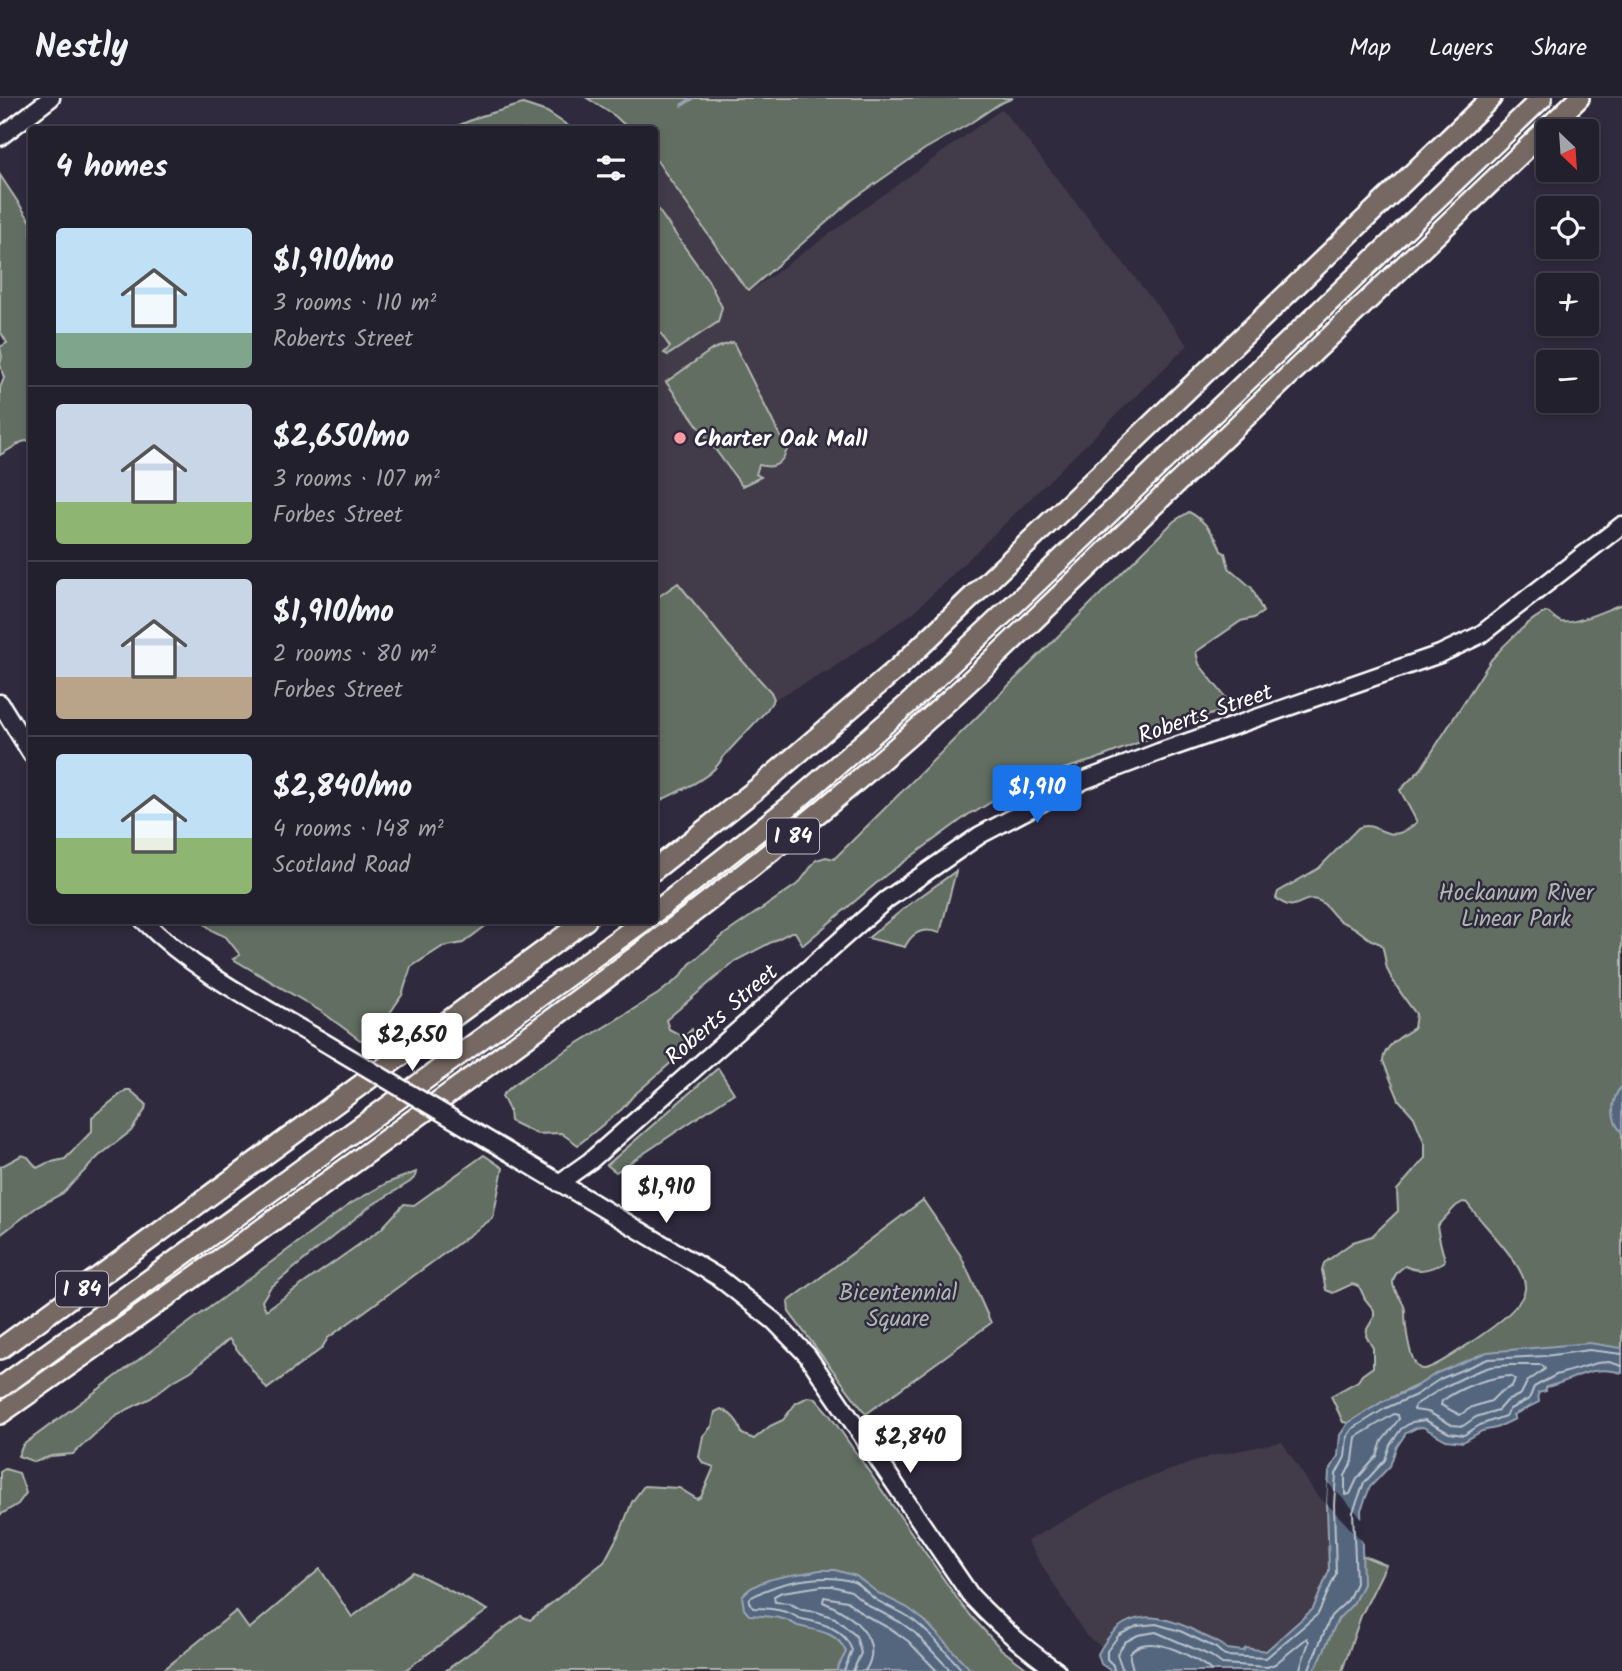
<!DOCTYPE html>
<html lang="en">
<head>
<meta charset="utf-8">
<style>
  :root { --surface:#23202e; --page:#2b2836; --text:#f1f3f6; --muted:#a3a3aa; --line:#403e4a; --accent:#1a73e8 }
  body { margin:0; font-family:Kalam,sans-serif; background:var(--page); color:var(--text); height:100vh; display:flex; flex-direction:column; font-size:26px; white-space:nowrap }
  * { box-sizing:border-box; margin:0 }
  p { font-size:23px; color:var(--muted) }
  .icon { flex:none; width:38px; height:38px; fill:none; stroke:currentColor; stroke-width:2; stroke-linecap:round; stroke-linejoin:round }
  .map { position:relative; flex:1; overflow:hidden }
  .side { position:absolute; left:28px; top:28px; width:630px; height:798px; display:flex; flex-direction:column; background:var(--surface); border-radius:7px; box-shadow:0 4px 10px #0003,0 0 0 2px var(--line) }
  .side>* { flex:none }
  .needle { width:46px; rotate:155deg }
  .fabs { position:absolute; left:1536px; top:21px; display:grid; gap:14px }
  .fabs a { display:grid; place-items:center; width:63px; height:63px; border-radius:7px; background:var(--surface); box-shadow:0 4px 10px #0003,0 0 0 2px var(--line); font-size:35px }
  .price { position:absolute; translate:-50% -60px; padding:0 16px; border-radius:7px; background:#fff; color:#222; font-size:23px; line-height:46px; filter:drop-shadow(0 2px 4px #0008) }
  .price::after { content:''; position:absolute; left:50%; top:42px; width:21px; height:16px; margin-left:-10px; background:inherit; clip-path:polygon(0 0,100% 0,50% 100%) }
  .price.current { background:var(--accent); color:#fff }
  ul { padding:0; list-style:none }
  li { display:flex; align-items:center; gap:21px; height:175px; padding:0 28px }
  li+li { border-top:2px solid var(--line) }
  li span { display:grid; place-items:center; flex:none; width:196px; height:140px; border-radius:7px; color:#555 }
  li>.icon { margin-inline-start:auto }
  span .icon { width:84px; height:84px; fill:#fffc; stroke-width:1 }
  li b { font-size:30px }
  h2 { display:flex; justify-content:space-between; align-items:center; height:84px; padding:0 28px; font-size:30px }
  header { display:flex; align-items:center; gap:42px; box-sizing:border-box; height:98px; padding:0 35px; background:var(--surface); border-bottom:2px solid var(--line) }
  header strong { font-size:33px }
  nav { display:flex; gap:38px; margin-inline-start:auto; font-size:24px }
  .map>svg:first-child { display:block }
  .built { fill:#433b48 }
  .green { fill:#626e62; stroke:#b0b6b0; stroke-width:2; fill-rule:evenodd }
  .water { fill:#53667e; stroke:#98a3b2; stroke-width:2 }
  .pier { fill:#2f2a3d }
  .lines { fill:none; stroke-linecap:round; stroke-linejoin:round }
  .shore { stroke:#bac2cb; stroke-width:2 }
  .stream { stroke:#98a3b2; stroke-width:3.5 }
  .secondary-casing { stroke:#fff; stroke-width:21 }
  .highway-casing { stroke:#fff; stroke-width:24 }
  .secondary { stroke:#2f2a3d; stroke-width:16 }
  .highway { stroke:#766964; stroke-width:19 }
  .secondary-bridge-casing { stroke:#fff; stroke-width:21; stroke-linecap:butt }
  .secondary-bridge { stroke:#2f2a3d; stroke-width:16 }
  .poi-dot { fill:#ff9aa2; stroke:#2f2a3d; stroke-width:2.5 }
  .labels { text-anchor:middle; stroke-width:5; stroke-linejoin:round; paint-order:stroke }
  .shield { fill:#2f2a3d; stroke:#c1bfc5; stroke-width:2 }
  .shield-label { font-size:21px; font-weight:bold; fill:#fff }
  .poi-label { font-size:23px; font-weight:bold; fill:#fff; stroke:#2f2a3d; text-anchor:start }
  .street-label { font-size:23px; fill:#fff; stroke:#2f2a3d }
  .park-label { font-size:23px; fill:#b0b6b0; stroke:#2f2a3d }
</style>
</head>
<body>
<header>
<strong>Nestly</strong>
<nav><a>Map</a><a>Layers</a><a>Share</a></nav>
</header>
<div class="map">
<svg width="1622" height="1573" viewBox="0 0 1622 1573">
  <rect width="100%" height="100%" fill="#2f2a3d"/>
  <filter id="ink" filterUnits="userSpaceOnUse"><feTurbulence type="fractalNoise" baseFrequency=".0143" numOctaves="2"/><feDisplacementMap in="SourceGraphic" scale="14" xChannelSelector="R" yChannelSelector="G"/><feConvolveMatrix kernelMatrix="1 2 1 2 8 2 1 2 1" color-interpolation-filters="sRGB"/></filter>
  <g filter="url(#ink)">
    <g class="built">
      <polygon points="1002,11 1188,247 913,515 828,573 773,602 678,485 655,501 654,63 687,99 749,194"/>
      <polygon points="1282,1344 1316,1396 1327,1407 1329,1473 1313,1511 1266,1554 1247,1550 1243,1553 1241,1551 1227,1551 1221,1545 1182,1527 1156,1518 1135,1520 1114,1532 1102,1549 1086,1538 1027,1443 1127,1387 1211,1358"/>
    </g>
    <g class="green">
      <polygon points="587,0 1013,0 999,6 969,26 925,51 852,102 749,192 743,187 655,60 654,32 629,31 615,18"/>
      <polygon points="523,6 547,14 573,31 450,31 481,18"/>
      <polygon points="0,77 31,124 31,342 22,344 0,357 0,290 4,280 0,266 2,259 0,249 7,245 0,233"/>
      <polygon points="654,106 708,182 722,209 718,224 668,257 664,255 670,249 655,227"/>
      <path d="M733 244 787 352C781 367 774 371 759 367L756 376 761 379 742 388 666 284 713 251Z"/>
      <path d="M1189 414C1203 421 1217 438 1221 453L1225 455 1229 470 1252 490 1263 514 1254 520 1241 523 1196 554 1199 566 1233 609 1231 611 1206 618 1094 662 1019 684 1012 691 975 714H972L886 777 803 847 795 834H791L735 863 666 922 669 931 684 939 692 931 698 941 633 998 622 1011 578 1047 561 1035 537 1036 510 1023 509 1012 502 998C511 986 525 980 536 971L658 896 680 879 690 866 725 836 799 785 816 762 826 759 834 761 1174 423Z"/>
      <path d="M678 485 728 547 771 594 774 601 766 613 722 660C713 681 674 695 655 705V501Z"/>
      <path d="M1622 506V1259L1420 1286 1382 1304 1364 1317 1348 1325 1343 1324 1331 1298 1358 1283 1362 1277 1373 1269V1250L1366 1238 1367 1231 1374 1219V1212L1365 1201 1359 1188 1352 1186 1333 1195 1326 1192 1322 1172 1324 1165 1353 1144 1372 1138 1398 1113 1397 1092 1425 1060V1046L1414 1019 1399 1002 1383 963C1384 947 1402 938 1414 930L1416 916C1407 904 1394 886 1388 873 1384 864 1386 855 1381 846 1364 841 1366 836 1353 829 1348 826 1342 825 1338 821 1331 816 1327 805 1317 802 1300 797 1296 818 1276 800L1278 794 1319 770 1358 730C1379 720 1386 752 1417 724L1400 692 1421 671 1491 562C1502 549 1532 518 1547 514 1552 517 1556 522 1561 524 1575 527 1608 511 1622 506ZM1463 1104 1467 1105C1480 1124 1528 1169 1525 1191 1523 1209 1488 1233 1473 1243 1464 1249 1433 1272 1422 1271 1409 1269 1405 1224 1405 1213 1405 1202 1392 1194 1393 1184 1394 1176 1399 1172 1405 1168 1419 1175 1430 1172 1444 1164L1445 1161C1441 1150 1439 1140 1437 1128L1456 1108Z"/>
      <path d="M956 773 940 835C924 829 912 834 905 849L868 840 907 808Z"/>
      <polygon points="201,823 201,822 492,823 463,845 442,849 411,869 402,897 374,939 360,942 322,914 233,861 240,857 226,839 213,833"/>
      <polygon points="718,970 734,995 616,1074 607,1067"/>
      <polygon points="126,992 130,992 146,1006 145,1012 131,1033 99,1058 63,1095 37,1109 0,1137 0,1069 22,1057 28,1059 37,1070 47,1065 65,1061 92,1033 92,1019"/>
      <polygon points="484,1057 503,1070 493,1120 328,1240 321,1251 267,1291 229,1241 191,1273 170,1285 151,1300 116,1317 73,1356 51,1358 35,1364 18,1358 23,1347 350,1106 387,1085 416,1074 415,1079 410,1084 369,1109 270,1190 262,1203 266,1212 381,1131 404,1106 414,1107"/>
      <polygon points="923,1102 961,1158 991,1225 866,1316 789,1214 788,1204"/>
      <path d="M808 1299 815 1300 829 1316 963 1509 1001 1551 1030 1573H445L521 1518 530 1522 604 1464 621 1432 632 1404 644 1388 679 1390 697 1401 701 1399 714 1369 703 1365 699 1359 703 1338 712 1328 715 1314 721 1311C734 1317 738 1323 742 1336L754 1341 770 1328 783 1322 796 1305Z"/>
      <polygon points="5,1371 19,1375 26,1395 18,1406 0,1417 0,1374"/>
      <polygon points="1344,1450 1386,1467 1361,1518 1342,1573 1273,1573 1290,1563"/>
      <polygon points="320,1471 352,1519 413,1474 488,1512 404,1573 162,1573 236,1513 249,1531"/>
    </g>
    <g class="water">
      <path d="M1622 988V1035C1610 1021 1610 1001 1622 988Z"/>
      <path d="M1589 1245 1622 1250V1275C1590 1265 1572 1284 1546 1289V1293L1538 1295 1539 1304 1513 1317 1515 1321 1496 1330 1482 1333 1463 1344 1446 1342 1423 1329 1416 1330 1406 1335 1396 1350 1390 1368 1370 1389 1361 1412 1363 1486 1353 1506 1338 1521 1317 1568 1312 1573H1111L1101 1566 1098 1556C1122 1508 1159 1514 1199 1535 1209 1541 1219 1543 1227 1551L1243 1553 1246 1550 1266 1553 1313 1511 1329 1473 1327 1407 1329 1374 1338 1358 1340 1337 1348 1325 1382 1304 1412 1291 1437 1275 1487 1254Z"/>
      <path d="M820 1472H835L856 1478 878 1495 908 1510 925 1523 969 1570 976 1573H836L846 1554C837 1533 817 1533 798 1528 793 1526 788 1522 783 1521 771 1518 761 1518 749 1517L744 1511 742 1498C760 1477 795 1478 820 1472Z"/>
    </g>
    <polygon class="pier" points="1328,1385 1364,1422 1365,1446 1327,1406"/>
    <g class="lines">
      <g class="shore">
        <polygon points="1509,1267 1542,1267 1545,1271 1527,1284 1521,1296 1505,1304 1498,1312 1476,1319 1463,1328 1452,1327 1428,1314 1414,1312 1415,1307 1444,1289 1473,1275 1490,1269"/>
        <path d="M1510 1278 1515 1281 1512 1288 1499 1295 1491 1303 1472 1309 1460 1317 1441 1307 1442 1303C1461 1289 1486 1280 1510 1278Z"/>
        <polygon points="1394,1316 1398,1317 1399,1321 1382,1343 1377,1358 1357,1381 1350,1396 1345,1397 1345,1378 1353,1362 1356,1339"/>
        <path d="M844 1573 852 1552C844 1530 822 1525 802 1521 796 1520 792 1515 786 1514 776 1511 764 1510 753 1510L749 1504 750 1500C776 1484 825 1474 854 1484 862 1488 868 1496 875 1501 884 1507 895 1511 904 1516 927 1530 945 1553 963 1573"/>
        <polyline points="853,1573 861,1555 856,1538 835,1520 817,1514 802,1512 789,1505 775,1504 774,1498 782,1494 822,1488 832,1488 851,1493 869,1508 900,1524 915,1535 951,1573"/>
        <path d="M865 1573C886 1541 850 1515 823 1504L824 1499 847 1503 863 1516 894 1533 908 1543 937 1573"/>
        <polyline points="1114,1573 1113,1567 1107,1561 1107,1553 1119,1537 1137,1528 1156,1526 1180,1533 1216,1550 1225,1558 1266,1560 1318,1516 1336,1476 1334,1407 1336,1376 1345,1359 1347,1339 1352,1331 1386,1310 1416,1297 1440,1281 1488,1261 1545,1258 1589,1252 1622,1256"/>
        <polyline points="1123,1573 1117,1556 1125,1544 1138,1537 1156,1534 1211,1558 1222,1566 1267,1569 1275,1566 1307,1540 1309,1544 1299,1573"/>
        <path d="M1133 1573C1133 1568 1129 1561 1130 1557 1130 1553 1134 1551 1137 1549 1157 1538 1196 1560 1212 1573"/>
        <polyline points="1308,1573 1331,1518 1348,1502 1356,1485 1353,1414 1364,1385 1385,1362 1390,1347 1401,1331 1412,1324 1425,1322 1449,1335 1464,1337 1480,1327 1505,1318 1510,1311 1529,1301 1534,1289 1556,1277 1597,1265 1609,1264 1622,1268"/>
      </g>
      <polyline class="stream" points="682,7 693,0"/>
      <defs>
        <g id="secondary">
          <polyline points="0,39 51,0"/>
          <polyline points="0,605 32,657"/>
          <path d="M143 822C197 877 271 912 337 952"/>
          <path d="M468 1030 718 1179 774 1223 807 1257 971 1498C998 1527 1025 1551 1057 1573"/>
          <polyline points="559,1085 590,1063 886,802 980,737 1085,682 1159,654 1440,556 1480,537 1622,427"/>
        </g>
        <g id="highway">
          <polyline points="654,772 759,689 899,569 1491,0"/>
          <polyline points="654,815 789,709 908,606 1025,496 1542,0"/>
          <polyline points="0,1251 586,822"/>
          <polyline points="0,1290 645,822"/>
          <path d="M0 1316C159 1205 316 1093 472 979 651 849 827 718 988 566L1579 0"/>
        </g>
      </defs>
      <use href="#secondary" class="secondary-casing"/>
      <use href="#highway" class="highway-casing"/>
      <use href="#secondary" class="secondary"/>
      <use href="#highway" class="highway"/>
      <defs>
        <polyline id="secondary-bridge" points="337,952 468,1030"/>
      </defs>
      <use href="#secondary-bridge" class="secondary-bridge-casing"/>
      <use href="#secondary-bridge" class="secondary-bridge"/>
    </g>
  </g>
  <circle class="poi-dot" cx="680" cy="340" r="7"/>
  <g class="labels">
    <g class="shield">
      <rect x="767" y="720.5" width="52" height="35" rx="5"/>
      <rect x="56" y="1173.5" width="52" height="35" rx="5"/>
    </g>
    <g class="shield-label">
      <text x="793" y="745">I 84</text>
      <text x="82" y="1198">I 84</text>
    </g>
    <g class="poi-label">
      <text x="694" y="348">Charter Oak Mall</text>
    </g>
    <g class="street-label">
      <text transform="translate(1205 615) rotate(-19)" y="8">Roberts Street</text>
      <text transform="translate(721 916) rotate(-41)" y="8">Roberts Street</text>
    </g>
    <g class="park-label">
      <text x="1516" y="802">Hockanum River<tspan x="1516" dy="26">Linear Park</tspan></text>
      <text x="898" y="1202">Bicentennial<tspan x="898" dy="26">Square</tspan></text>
    </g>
  </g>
</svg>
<div class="fabs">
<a><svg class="needle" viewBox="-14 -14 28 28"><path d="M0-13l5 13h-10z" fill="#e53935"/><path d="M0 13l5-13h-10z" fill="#a3a3aa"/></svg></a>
<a><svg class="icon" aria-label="locate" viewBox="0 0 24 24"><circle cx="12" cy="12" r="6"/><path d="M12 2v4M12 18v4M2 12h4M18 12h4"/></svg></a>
<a>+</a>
<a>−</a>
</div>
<b class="price current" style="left:1037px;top:727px">$1,910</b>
<b class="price" style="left:412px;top:975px">$2,650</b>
<b class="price" style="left:666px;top:1127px">$1,910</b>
<b class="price" style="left:910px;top:1377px">$2,840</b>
<section class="side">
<h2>4 homes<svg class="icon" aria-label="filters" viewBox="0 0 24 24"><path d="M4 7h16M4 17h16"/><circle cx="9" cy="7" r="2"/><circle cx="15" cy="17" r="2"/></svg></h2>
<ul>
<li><span style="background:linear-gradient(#bfe0f5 75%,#7fa58c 0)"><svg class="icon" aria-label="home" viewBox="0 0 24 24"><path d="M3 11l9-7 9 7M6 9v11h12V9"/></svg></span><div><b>$1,910/mo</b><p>3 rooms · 110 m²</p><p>Roberts Street</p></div></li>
<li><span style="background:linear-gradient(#c9d6e8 70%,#8fb573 0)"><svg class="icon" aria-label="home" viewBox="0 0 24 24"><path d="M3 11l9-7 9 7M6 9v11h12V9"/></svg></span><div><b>$2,650/mo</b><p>3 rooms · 107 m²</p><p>Forbes Street</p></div></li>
<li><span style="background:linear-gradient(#c9d6e8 70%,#b9a48a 0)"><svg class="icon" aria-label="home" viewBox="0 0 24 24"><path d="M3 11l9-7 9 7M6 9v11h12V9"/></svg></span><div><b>$1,910/mo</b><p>2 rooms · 80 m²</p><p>Forbes Street</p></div></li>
<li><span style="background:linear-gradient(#bfe0f5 60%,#8fb573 0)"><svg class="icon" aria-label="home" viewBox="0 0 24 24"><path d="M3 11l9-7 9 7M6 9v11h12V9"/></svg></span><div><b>$2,840/mo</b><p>4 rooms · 148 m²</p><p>Scotland Road</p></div></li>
</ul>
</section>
</div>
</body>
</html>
